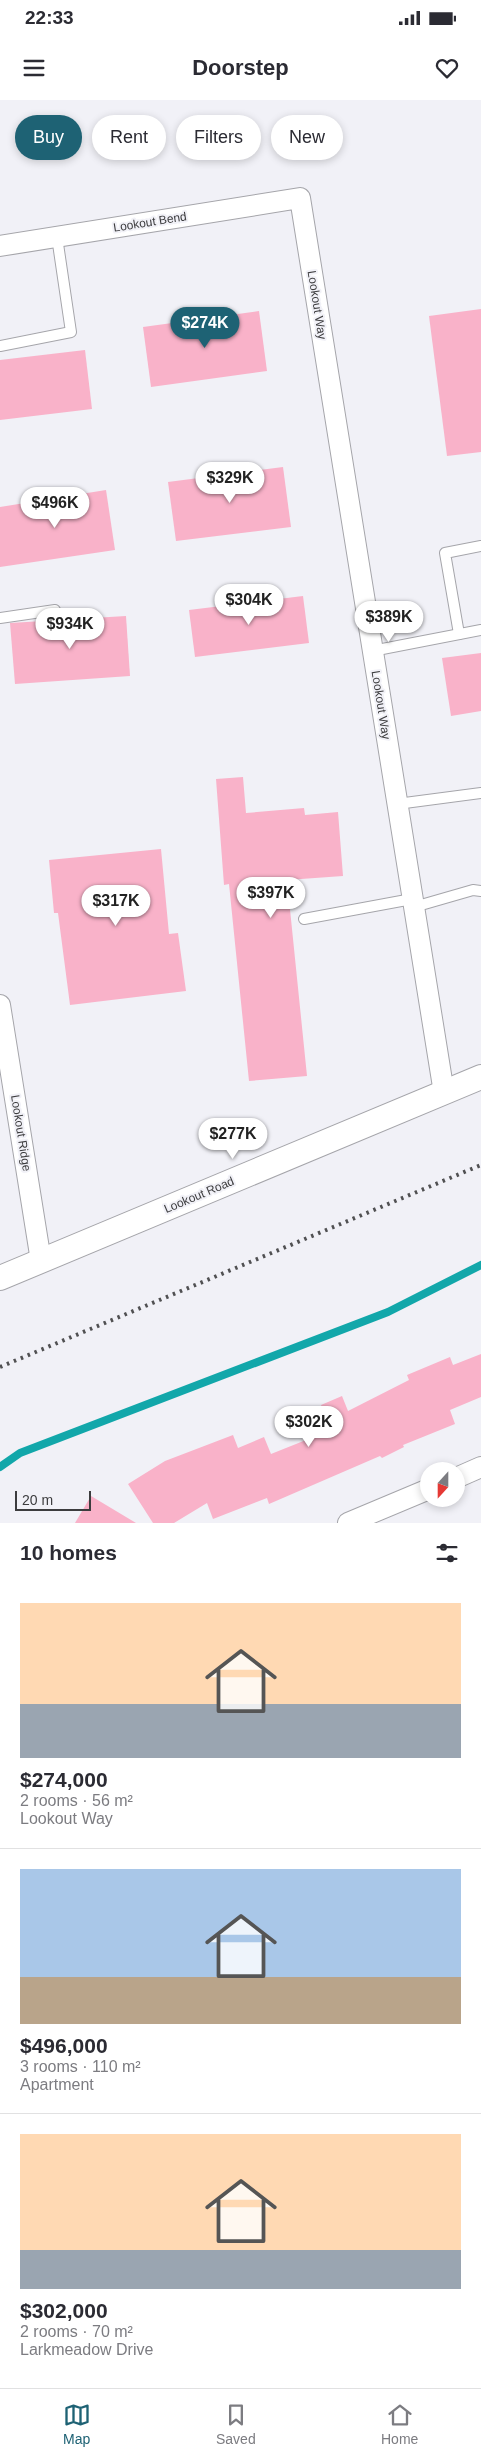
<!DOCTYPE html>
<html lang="en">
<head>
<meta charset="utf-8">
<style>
  :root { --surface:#fff; --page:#f7f7f7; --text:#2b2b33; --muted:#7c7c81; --line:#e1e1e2; --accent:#1e6274 }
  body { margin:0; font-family:Arial,sans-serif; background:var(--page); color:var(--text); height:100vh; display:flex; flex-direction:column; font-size:19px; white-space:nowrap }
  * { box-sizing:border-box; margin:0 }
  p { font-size:16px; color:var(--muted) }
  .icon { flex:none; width:28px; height:28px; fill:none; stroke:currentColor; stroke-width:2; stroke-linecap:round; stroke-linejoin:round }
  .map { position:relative; height:1423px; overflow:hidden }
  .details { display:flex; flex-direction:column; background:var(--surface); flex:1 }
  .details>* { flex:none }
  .hud { position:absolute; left:15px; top:15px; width:451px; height:45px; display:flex; gap:10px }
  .needle { width:32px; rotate:201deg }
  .fabs { position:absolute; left:420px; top:1362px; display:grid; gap:10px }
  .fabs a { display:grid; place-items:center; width:45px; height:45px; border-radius:50%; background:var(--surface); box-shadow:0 2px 8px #0003; font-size:25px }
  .scale { position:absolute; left:15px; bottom:12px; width:76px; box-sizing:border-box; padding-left:5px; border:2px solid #3c3c3e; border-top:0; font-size:14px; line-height:18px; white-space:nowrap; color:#3c3c3e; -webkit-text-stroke:4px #f1f1f7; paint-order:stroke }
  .price { position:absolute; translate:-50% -42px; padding:0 11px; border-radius:18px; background:#fff; color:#222; font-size:16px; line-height:32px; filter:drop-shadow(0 1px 2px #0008) }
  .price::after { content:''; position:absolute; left:50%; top:30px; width:15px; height:11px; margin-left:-8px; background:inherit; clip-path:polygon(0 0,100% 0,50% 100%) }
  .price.current { background:var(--accent); color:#fff }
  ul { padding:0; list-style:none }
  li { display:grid; align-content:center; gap:10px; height:265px; padding:0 20px }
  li+li { border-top:1px solid var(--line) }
  li span { display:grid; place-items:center; height:155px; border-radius:0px; color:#555 }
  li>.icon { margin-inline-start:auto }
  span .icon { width:90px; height:90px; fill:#fffc; stroke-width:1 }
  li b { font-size:21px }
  h2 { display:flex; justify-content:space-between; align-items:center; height:60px; padding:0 20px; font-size:21px }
  .pill { padding:0 18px; border-radius:22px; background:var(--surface); box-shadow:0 2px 8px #0003; font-size:18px; line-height:45px }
  .pill.current { background:var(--accent); color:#fff }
  .status { display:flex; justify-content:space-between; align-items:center; height:35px; padding:0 25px; background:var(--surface); direction:ltr }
  .status svg { height:14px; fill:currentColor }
  header { display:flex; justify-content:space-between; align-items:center; height:65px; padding:0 20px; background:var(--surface); font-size:22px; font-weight:800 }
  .menu { display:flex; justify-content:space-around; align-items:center; height:70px; border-top:1px solid var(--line); background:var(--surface); font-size:14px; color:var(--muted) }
  .menu a { display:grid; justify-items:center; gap:2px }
  .menu .current { color:var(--accent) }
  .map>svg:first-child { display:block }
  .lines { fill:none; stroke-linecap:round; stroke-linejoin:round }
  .stream { stroke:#12a7aa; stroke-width:8 }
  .building { fill:#f9b2c9 }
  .service-casing { stroke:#a5a5aa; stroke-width:12 }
  .minor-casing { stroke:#a5a5aa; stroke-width:22 }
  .tertiary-casing { stroke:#a5a5aa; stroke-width:26 }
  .service { stroke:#fff; stroke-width:10 }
  .minor { stroke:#fff; stroke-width:20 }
  .tertiary { stroke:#fff; stroke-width:24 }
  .rail { stroke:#505052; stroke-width:4; stroke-dasharray:2.5 5; stroke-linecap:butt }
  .labels { text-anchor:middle; stroke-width:4; stroke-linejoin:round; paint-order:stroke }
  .street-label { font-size:12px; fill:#3c3c3e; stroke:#f1f1f7 }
</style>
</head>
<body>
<div class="status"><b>22:33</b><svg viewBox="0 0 49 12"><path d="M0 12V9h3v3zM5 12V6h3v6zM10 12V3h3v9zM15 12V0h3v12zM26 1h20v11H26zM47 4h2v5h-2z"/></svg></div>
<header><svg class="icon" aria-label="menu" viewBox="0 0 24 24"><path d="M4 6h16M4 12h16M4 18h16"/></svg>Doorstep<svg class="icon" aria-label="heart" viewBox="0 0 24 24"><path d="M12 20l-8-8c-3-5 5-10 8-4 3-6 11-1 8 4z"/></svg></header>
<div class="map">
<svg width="481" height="1423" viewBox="0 0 481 1423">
  <rect width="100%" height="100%" fill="#f1f1f7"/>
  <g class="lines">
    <polyline class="stream" points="0,1367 20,1353 388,1212 481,1165"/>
  </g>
  <g class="building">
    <polygon points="481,209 481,352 447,356 429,216"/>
    <polygon points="259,211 267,271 151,287 143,227"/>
    <polygon points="85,250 92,309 0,320 0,260"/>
    <polygon points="283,367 291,427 176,441 168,382"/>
    <polygon points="106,390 115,450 0,467 0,407"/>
    <polygon points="303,496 309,543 195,557 189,510"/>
    <polygon points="126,516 130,576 15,584 10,523"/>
    <polygon points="481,553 481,611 451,616 442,558"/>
    <polygon points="243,677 246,713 304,708 305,715 338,712 343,776 287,780 307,976 249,981 229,784 224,785 216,679"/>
    <polygon points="161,749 169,834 178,833 186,891 70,905 58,813 54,813 49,760"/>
    <polygon points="481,1254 481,1297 450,1310 455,1324 403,1345 404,1347 382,1358 380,1356 269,1404 267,1398 213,1419 207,1403 174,1423 153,1423 128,1384 165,1361 233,1335 238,1348 264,1337 271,1354 306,1340 303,1332 328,1322 321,1305 342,1296 348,1311 409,1280 407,1275 450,1257 453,1265"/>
    <polygon points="91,1396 136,1423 75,1423"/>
  </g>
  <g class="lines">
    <defs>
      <g id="service">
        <polyline points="0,246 71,232 57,137"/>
        <polyline points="0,518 55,510"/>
        <polyline points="459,534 445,453 481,446"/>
        <polyline points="372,551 481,530"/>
        <polyline points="397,704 481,693"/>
        <polyline points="414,807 473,790 481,791"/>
        <polyline points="304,819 412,799"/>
      </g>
      <g id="minor">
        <polyline points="0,146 300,98 444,993"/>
        <polyline points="0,905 41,1161"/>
        <polyline points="456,1378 481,1367"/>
        <polyline points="348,1423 429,1389"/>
      </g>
      <polyline id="tertiary" points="0,1178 481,977"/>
    </defs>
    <use href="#service" class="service-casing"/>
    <use href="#minor" class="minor-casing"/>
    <use href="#tertiary" class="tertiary-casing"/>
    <use href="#service" class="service"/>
    <use href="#minor" class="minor"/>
    <use href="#tertiary" class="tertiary"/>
    <polyline class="rail" points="0,1267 481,1065"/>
  </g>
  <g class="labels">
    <g class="street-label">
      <text transform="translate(150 122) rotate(-9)" y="4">Lookout Bend</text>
      <text transform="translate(317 205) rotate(81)" y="4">Lookout Way</text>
      <text transform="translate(381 605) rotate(81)" y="4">Lookout Way</text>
      <text transform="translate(21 1033) rotate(81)" y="4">Lookout Ridge</text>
      <text transform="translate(199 1095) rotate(-23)" y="4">Lookout Road</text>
    </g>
  </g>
</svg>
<div class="fabs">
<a><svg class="needle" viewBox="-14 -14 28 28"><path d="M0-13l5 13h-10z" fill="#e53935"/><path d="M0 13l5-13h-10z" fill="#7c7c81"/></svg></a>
</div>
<div class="scale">20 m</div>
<b class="price current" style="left:205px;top:249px">$274K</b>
<b class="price" style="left:230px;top:404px">$329K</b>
<b class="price" style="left:55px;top:429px">$496K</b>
<b class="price" style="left:249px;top:526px">$304K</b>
<b class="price" style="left:389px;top:543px">$389K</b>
<b class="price" style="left:70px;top:550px">$934K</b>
<b class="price" style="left:271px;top:819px">$397K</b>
<b class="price" style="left:116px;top:827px">$317K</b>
<b class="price" style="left:233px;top:1060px">$277K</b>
<b class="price" style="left:309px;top:1348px">$302K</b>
<div class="hud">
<a class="pill current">Buy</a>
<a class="pill">Rent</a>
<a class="pill">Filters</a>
<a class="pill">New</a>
</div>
</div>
<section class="details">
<h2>10 homes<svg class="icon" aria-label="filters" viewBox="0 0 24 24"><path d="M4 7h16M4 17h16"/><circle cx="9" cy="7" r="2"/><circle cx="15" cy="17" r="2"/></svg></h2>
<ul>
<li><span style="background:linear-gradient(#ffd9b3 65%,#9aa5b1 0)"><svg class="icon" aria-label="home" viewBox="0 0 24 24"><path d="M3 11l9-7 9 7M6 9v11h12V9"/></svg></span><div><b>$274,000</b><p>2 rooms · 56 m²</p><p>Lookout Way</p></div></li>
<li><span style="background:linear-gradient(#a9c7e8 70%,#b9a48a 0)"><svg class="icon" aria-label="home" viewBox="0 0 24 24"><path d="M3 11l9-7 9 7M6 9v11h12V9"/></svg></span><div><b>$496,000</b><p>3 rooms · 110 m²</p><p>Apartment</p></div></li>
<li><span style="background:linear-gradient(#ffd9b3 75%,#9aa5b1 0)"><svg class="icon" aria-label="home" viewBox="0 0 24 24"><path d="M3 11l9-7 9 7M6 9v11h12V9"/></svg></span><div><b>$302,000</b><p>2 rooms · 70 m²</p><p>Larkmeadow Drive</p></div></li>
</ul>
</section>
<nav class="menu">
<a class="current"><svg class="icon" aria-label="map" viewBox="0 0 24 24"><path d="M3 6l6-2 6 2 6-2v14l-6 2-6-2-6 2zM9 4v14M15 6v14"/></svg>Map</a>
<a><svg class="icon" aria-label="saved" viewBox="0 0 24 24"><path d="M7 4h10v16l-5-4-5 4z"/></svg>Saved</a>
<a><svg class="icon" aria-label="home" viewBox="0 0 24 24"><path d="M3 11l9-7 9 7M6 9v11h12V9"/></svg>Home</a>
</nav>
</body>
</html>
